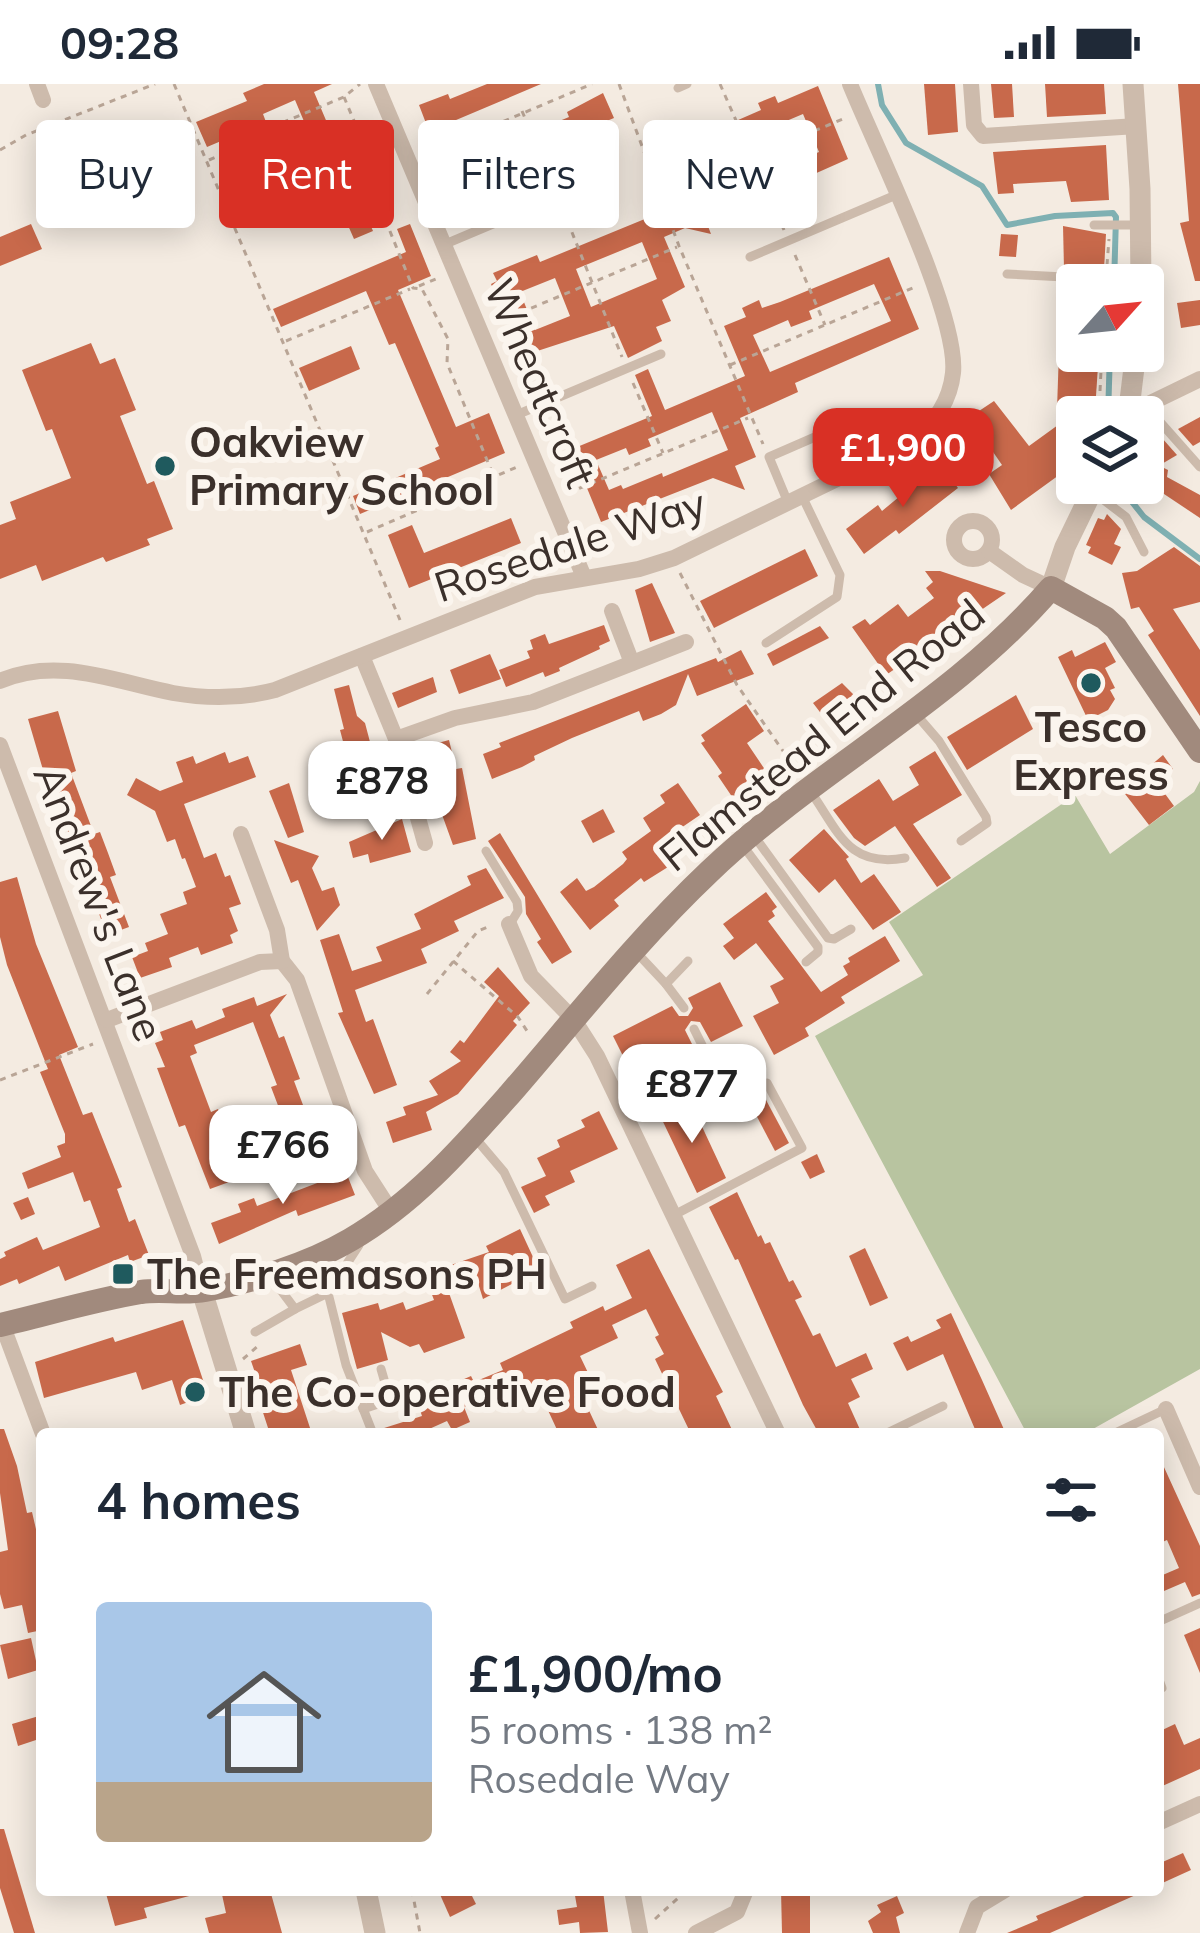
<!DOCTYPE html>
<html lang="en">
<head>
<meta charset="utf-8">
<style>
  :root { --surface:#fff; --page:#f6f6f7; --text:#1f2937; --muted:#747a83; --line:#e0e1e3; --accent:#d93025 }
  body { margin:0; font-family:Mulish,sans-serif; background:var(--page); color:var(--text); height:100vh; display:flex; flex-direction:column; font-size:45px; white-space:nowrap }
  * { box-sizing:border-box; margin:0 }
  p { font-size:39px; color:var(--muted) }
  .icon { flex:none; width:66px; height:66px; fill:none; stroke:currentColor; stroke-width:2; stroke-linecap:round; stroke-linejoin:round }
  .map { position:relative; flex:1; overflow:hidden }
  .panel { position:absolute; left:36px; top:1344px; width:1128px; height:468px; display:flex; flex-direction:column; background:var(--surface); border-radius:12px; box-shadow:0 6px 30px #0003 }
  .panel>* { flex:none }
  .hud { position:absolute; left:36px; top:36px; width:1128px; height:108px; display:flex; gap:24px }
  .needle { width:78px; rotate:63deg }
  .tools { position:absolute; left:1056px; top:180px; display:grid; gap:24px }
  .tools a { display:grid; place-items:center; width:108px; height:108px; border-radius:12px; background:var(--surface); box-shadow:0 6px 30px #0003; font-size:60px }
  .price { position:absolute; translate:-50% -102px; padding:0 27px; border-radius:24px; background:#fff; color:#222; font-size:39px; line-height:78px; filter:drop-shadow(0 3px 6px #0008) }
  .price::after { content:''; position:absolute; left:50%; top:72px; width:36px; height:27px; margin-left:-18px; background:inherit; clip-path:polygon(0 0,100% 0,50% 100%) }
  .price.selected { background:var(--accent); color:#fff }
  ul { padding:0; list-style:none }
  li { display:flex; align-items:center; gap:36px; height:300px; padding:0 60px }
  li+li { border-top:3px solid var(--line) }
  li span { display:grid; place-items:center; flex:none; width:336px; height:240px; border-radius:12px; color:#555 }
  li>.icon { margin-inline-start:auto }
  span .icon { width:144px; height:144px; fill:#fffc; stroke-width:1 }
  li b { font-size:51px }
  h2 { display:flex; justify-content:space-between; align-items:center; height:144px; padding:0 60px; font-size:51px }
  .pill { padding:0 42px; border-radius:12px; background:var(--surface); box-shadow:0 6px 30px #0003; font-size:42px; line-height:108px }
  .pill.selected { background:var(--accent); color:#fff }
  .status { display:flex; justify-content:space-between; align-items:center; height:84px; padding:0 60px; background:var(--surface); direction:ltr }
  .status svg { height:33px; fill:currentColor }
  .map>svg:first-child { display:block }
  .green { fill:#b8c4a0 }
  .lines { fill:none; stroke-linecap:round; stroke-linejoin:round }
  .stream { stroke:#7fb0b2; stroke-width:6 }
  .building { fill:#c8694b; fill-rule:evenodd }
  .path { stroke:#b9a596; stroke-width:3; stroke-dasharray:6 6; stroke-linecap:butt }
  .service { stroke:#cdbbac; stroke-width:9 }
  .minor { stroke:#cdbbac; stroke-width:16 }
  .tertiary { stroke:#cdbbac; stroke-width:21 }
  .secondary { stroke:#a18a7d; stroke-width:24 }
  .poi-dot { fill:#1f5a5e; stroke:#fbf5ee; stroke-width:4.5 }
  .labels { text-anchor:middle; stroke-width:12; stroke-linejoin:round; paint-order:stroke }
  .street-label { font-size:42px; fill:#3b302b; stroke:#fbf5ee }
  .poi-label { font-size:42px; font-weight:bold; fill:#3b302b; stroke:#fbf5ee; text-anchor:start }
</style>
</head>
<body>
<div class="status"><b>09:28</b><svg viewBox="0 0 49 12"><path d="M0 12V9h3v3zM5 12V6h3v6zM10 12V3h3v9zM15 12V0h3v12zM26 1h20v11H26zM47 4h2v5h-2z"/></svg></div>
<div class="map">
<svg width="1200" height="1849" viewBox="0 0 1200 1849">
  <rect width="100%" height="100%" fill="#f4ebe1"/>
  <polygon class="green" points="1200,697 1200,1285 1084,1350 1027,1350 815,952 923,891 889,838 1075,711 1110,770 1194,708"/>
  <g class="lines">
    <g class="stream">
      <polyline points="878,0 882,21 906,59 982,102 1007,141 1055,132 1113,129 1116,133 1114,201"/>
      <polyline points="1108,333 1110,267"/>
      <polyline points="1117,399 1144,433 1200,475"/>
    </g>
  </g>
  <g class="building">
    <polygon points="264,0 332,0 314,8 373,147 354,155 332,105 309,115 303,102 327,92 295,16 263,30 266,38 207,63 196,38 247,17 243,9"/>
    <polygon points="487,0 541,0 449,39 465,76 499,62 496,54 518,46 521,53 569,33 567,28 603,9 614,34 506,79 510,88 475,102 472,93 450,102 419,21 448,10 450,15"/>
    <polygon points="924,0 955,0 958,48 928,51"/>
    <polygon points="991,0 1012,0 1014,33 994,34"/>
    <polygon points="1045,0 1104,0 1106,30 1047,33"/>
    <polygon points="1178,0 1200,0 1200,197 1195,197 1180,139 1189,137"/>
    <path d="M818 2 848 75 756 116 759 124 735 133 732 126 706 137 711 150 685 144 664 153 685 203 662 216 671 237 656 243 662 257 628 274 614 242 522 272 491 200 497 197 493 189 537 171 540 178 674 123 670 112 674 110 658 71 761 26 758 19 775 12 778 19ZM803 30 819 68 754 95 751 87 729 96 732 104 698 118 686 79ZM642 158 657 195 591 223 576 185ZM555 194 570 232 535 246 520 208Z"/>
    <polygon points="1106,61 1109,116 1071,118 1066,97 1013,100 1014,109 998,110 993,68"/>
    <polygon points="273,79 284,104 232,126 221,101"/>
    <polygon points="31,140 42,165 0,182 0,153"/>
    <polygon points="410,140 431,192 398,206 456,343 489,329 505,369 360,430 353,412 440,375 435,364 439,362 395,259 389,261 366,207 281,243 273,225 406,168 397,145"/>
    <polygon points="1063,142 1106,150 1104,186 1064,184"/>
    <polygon points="1001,150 1018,151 1016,173 999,172"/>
    <path d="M889 173 919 245 795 299 798 308 740 334 756 373 735 382 745 406 713 394 601 438 582 392 576 394 565 368 652 332 635 291 648 285 665 326 745 292 724 242 746 233 742 224 759 216 762 224 780 218ZM874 200 891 237 770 288 753 251 788 236 791 243 812 235 809 227ZM712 328 728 366 663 393 662 389 623 405 621 401 609 406 596 376 626 364 629 371 651 362 648 355Z"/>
    <polygon points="1063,202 1077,203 1077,239 1060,238"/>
    <polygon points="1200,216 1200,241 1181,244 1177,219"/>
    <polygon points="91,259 100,280 115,274 136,326 120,332 147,400 154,397 173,445 147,455 150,461 106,478 103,473 42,497 36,481 0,495 0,441 16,435 10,418 71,394 52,345 46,347 22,286"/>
    <polygon points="351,262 360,285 309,307 299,284"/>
    <polygon points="1059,267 1099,267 1095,327 1057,325"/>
    <polygon points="994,317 1029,362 1058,341 1077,367 1077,378 1011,426 989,390 1002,381 980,349 987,344 976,329"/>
    <polygon points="1200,333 1200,358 1193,362 1178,345"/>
    <polygon points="1162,354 1177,371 1160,381 1149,375"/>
    <polygon points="1152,378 1168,386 1167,393 1200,411 1200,434 1143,396"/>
    <polygon points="940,379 958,404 899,450 896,446 864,470 846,445 878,421 882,427"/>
    <polygon points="1107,430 1121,445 1114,460 1121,463 1112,481 1088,469 1091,463 1086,461 1098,434 1104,436"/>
    <polygon points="511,434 521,459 409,504 388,451 412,441 424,469"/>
    <polygon points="1174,463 1200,482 1200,518 1173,525 1200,566 1200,632 1148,551 1154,547 1139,523 1131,525 1122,489 1137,487"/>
    <polygon points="805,465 818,492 714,544 700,517"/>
    <polygon points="925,487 940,487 1006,509 886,591 852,543 865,535 870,541 898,520 908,533 934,514 926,504 933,498"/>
    <polygon points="652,499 675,549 650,558 635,506"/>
    <polygon points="604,541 610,557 599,562 600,565 559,584 560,587 545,593 543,588 506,603 499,586 530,574 527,567 533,565 530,556 545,550 549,560"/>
    <polygon points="820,542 829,554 773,582 767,570"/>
    <polygon points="1105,558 1116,578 1105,584 1115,604 1110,606 1115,615 1108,626 1088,636 1058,573 1072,566 1075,573"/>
    <polygon points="741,566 754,590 697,612 688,590 676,621 661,630 643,637 639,627 572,654 534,672 535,676 522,683 492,695 483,670 501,663 499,659 716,574 718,578"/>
    <polygon points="490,570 501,595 459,610 450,586"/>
    <polygon points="433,593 437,608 398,624 392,609"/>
    <polygon points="842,599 855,612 864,606 872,619 864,625 866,629 836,649 813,619"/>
    <polygon points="349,601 357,632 365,639 370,658 374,657 386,702 354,711 342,666 345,665 340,646 344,645 334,605"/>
    <polygon points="1016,611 1033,645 967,686 947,653"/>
    <polygon points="746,620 764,647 747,659 774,699 739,723 718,692 722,689 701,659 705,657 701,651"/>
    <polygon points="58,627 76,687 71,689 94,750 100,748 108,769 116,791 110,793 129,843 107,851 92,811 98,808 75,748 69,750 46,696 28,635"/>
    <polygon points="449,656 456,685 462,684 476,755 453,761 440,725 437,726 423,663"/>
    <polygon points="935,667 962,711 913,740 951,794 937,803 895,742 865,762 854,754 833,726 879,695 893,717 919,701 909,683"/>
    <polygon points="225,668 229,679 248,672 256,693 184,720 204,774 216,769 225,793 230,791 241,820 229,824 238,847 230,851 233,859 201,871 198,863 169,874 172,883 140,894 132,873 148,867 145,859 168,850 160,830 187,820 183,808 196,803 185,774 182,775 175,755 167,758 155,727 127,711 136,694 160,707 183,698 176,678 193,672 196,680"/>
    <polygon points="1163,671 1173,685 1161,694 1165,700 1160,703 1174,722 1149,741 1122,706"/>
    <polygon points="289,699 304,748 288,754 269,707"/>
    <polygon points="678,699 700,731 678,746 684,756 660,772 668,783 644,798 641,794 614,816 619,822 590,846 560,808 577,794 586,807 594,803 623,780 627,775 622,768 651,747 643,734 665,719 660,711"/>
    <polygon points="603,725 615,748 593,759 581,737"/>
    <polygon points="402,735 411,768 370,779 368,770 353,774 349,758"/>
    <polygon points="824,745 849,773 846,775 861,799 874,790 901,828 873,846 835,795 819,809 789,776"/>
    <polygon points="500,749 572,868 552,880 537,858 541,855 526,830 525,813 488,757"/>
    <polygon points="274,756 319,772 312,784 322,807 334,803 340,821 317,847 298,796 291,799"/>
    <polygon points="486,784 504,814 454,837 459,847 421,865 427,879 355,906 366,938 373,935 397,1001 374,1010 338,929 343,928 320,856 339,850 352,887 382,877 376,863 421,845 414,830 471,801 467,792"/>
    <polygon points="17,793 36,860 78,963 59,971 83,1031 92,1028 122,1103 117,1105 129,1138 135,1135 149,1171 130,1178 128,1171 65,1197 59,1182 19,1200 17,1195 0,1202 0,1175 6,1172 4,1168 37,1153 43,1166 100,1143 90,1116 84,1118 73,1088 28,1105 22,1089 61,1073 57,1062 65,1059 65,1050 40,988 48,985 7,881 0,853 0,798"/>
    <polygon points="766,808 777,823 772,827 775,832 768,837 821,908 848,891 843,882 850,878 848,874 885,852 900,877 841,913 845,919 805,944 809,952 774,971 753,932 779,919 770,902 784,895 756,859 734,876 723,862 734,854 723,840"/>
    <polygon points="498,883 530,919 513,937 517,941 458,1010 426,1028 432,1046 393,1059 386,1038 406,1031 403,1023 438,1011 429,997 461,977 450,968 460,956 464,959 499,912 484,898"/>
    <polygon points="720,898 743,942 711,958 700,938 691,937 685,946 692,960 675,969 671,960 628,982 613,952 672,922 679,932 688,932 693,924 688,914"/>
    <polygon points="287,910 270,931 279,954 284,952 300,995 294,997 315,1053 293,1061 271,1003 277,1001 253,938 194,961 197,969 190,972 211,1028 218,1025 240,1094 210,1105 185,1041 179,1043 157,984 165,983 155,959 163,956 160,948 192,936 196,945 225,933 222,925 254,913 257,922"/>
    <polygon points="759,1003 789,1059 775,1067 745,1010"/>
    <polygon points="670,1014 676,1027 684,1023 691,1038 698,1034 726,1094 697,1109 655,1021"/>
    <polygon points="599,1027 618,1065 570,1087 575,1098 545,1112 550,1121 534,1129 521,1103 546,1092 537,1074 560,1063 557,1056 585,1043 581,1036"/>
    <polygon points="817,1070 825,1088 810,1095 801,1078"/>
    <polygon points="346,1088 355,1111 298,1132 296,1126 219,1160 211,1139 241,1128 238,1120 254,1114 257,1122"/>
    <polygon points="737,1108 758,1153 761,1151 765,1160 770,1158 789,1198 793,1196 802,1213 795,1216 813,1252 820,1249 836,1283 866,1269 873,1285 851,1295 860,1313 848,1319 862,1350 819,1350 803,1321 738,1175 735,1176 709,1123"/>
    <polygon points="28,1113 35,1130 21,1136 13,1119"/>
    <polygon points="520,1145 539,1186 483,1215 478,1199 449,1209 465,1254 424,1269 419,1260 410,1263 381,1248 388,1276 357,1285 342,1229 378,1219 380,1226 403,1218 406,1226 434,1216 428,1200 445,1194 442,1184 489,1168 486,1162"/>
    <polygon points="865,1164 888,1214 870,1222 849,1172"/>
    <polygon points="649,1165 723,1308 716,1312 734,1350 691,1350 655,1275 664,1270 655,1253 659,1251 646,1225 612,1241 618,1254 580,1272 592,1297 578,1303 600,1350 559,1350 539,1307 523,1315 517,1301 464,1323 470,1338 452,1346 447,1337 418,1350 382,1350 381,1345 422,1332 420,1326 439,1318 435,1310 439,1306 471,1292 474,1298 503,1286 500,1279 573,1244 570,1238 603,1222 605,1227 632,1214 616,1181"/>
    <polygon points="951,1229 982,1296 1006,1350 977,1350 943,1270 907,1287 893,1259 908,1252 911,1258 941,1244 936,1236"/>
    <polygon points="183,1236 208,1311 180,1321 172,1296 142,1306 136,1288 44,1314 35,1278 113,1253 115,1258"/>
    <polygon points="300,1260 307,1281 291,1286 312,1350 270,1350 254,1301 259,1300 251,1277"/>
    <polygon points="0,1345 4,1345 17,1382 27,1429 32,1428 42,1471 42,1546 28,1549 22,1521 4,1525 0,1510 0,1468 8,1466 0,1409"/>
    <polygon points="1158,1370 1200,1462 1200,1510 1192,1513 1185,1498 1164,1507 1158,1493 1179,1484 1167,1456 1158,1460"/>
    <polygon points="1200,1544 1200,1589 1184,1551"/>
    <polygon points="31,1554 38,1586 8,1595 0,1561"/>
    <polygon points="39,1632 42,1654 18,1662 12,1640"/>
    <polygon points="1175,1640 1184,1661 1200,1654 1200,1685 1158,1704 1158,1648"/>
    <polygon points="0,1745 4,1745 35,1849 14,1849 0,1804"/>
    <polygon points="1183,1769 1191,1786 1158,1801 1158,1780"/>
    <polygon points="105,1806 193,1806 193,1811 144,1824 147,1834 115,1842"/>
    <polygon points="221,1806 270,1806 282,1849 209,1849 205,1834 226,1829"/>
    <polygon points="438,1806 469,1806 476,1820 450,1833"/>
    <polygon points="574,1806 603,1806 608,1848 580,1849 579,1838 559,1841 557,1826 577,1823"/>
    <polygon points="781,1806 810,1806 810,1849 782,1849"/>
    <polygon points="1099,1806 1147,1806 1050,1849 1007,1849 1038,1836 1036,1832"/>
    <polygon points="897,1812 904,1829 896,1833 900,1849 873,1849 868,1837 881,1828 877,1821"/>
  </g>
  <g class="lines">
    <g class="path">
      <polyline points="174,0 400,536"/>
      <polyline points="619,0 679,162 763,360"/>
      <polyline points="720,0 784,146"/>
      <polyline points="344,13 362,56 359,71 413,204 422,205 448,255 447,279 494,393"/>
      <polyline points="522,27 553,101"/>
      <polyline points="0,66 26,51 155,0"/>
      <polyline points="426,70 592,0"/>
      <polyline points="209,76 272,49 279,40 344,13 360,0"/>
      <polyline points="659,111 843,35"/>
      <polyline points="563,126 622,273"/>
      <polyline points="795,171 825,241"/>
      <polyline points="1107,181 1109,155"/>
      <polyline points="419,202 438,194"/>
      <polyline points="498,238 677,163"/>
      <polyline points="286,257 410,205"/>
      <polyline points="730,281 915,203"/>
      <polyline points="633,299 663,369"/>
      <polyline points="1100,307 1102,267"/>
      <polyline points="568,409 748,334"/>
      <polyline points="367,448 517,383"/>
      <polyline points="680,489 737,601 797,687"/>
      <polyline points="453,877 518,933 529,950"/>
      <polyline points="427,910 478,847 490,842"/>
      <polyline points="0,996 93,960"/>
      <polyline points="243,1275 258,1262"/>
      <polyline points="412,1806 420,1849"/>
      <polyline points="655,1835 687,1806"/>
    </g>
    <g class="service">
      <polyline points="678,4 687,0"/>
      <polyline points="1094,141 1142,141"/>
      <polyline points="443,161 590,99"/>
      <polyline points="750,173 896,111"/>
      <polyline points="1007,190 1141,197"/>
      <polyline points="1145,321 1200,383"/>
      <polyline points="514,332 661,270"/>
      <polyline points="1092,407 1126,433 1144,468"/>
      <polyline points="789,421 769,373 854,336"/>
      <polyline points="766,559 837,513 840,491 803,414"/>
      <polyline points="914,628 939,657 986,733 987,739 961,757"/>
      <path d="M811 708C839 749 849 784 905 774"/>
      <polyline points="755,753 828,854 834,855 851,845"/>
      <polyline points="744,763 818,863 818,868 806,878"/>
      <polyline points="486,767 517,818 518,827 510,840"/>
      <polyline points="637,869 666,900 688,877"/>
      <polyline points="666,900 684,924"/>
      <polyline points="694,945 712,981"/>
      <polyline points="476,1055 504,1088 565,1215 592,1202"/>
      <polyline points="674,1131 802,1064 767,999"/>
      <polyline points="271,1193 295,1225 328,1209 359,1161"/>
      <polyline points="328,1209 346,1281 373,1350"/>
      <polyline points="255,1248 295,1225"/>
      <polyline points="363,1325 390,1316 381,1285"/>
      <polyline points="885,1350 943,1322"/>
      <polyline points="1113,1350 1166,1325"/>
      <polyline points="1158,1538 1200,1519"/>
      <polyline points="1158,1593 1162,1604 1158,1606"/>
    </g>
    <g class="minor">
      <polyline points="37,0 43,16"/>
      <polyline points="376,0 584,493"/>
      <polyline points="971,0 974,41 983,52 1137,42"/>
      <polyline points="1130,329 1200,295"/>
      <circle cx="973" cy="456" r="19"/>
      <polyline points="989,467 1023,491 1051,504"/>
      <polyline points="612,527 632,579"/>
      <polyline points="362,572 396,655 425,759"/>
      <path d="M0 597C58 572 116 598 173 609 208 615 241 615 275 606L535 503 639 485 674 474 911 359C933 341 950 318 953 289 959 231 875 62 850 0"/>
      <polyline points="396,655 455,634 533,618 686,558"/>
      <polyline points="0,661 193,1172 202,1207"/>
      <polyline points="347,726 412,708"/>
      <polyline points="241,750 277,846 282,877 297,896 365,1087 392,1129"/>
      <polyline points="509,840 531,892 574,936 597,972 778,1350"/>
      <polyline points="107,936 260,878 282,877"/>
      <polyline points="2,1240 43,1350"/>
      <polyline points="1166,1325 1200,1403"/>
      <polyline points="1158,1739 1200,1720"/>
      <polyline points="632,1806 640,1849"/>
      <polyline points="696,1849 737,1828 746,1806"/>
      <polyline points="967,1849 977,1823 1005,1806"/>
    </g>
    <g class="tertiary">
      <polyline points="1133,0 1140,105 1141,201"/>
      <polyline points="1128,333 1136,267"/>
      <polyline points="1051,504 1065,463 1096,399"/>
      <polyline points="202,1207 246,1350"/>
      <polyline points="366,1806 375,1849"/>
    </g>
    <path class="secondary" d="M0 1241C47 1230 94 1216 141 1208 162 1205 184 1210 205 1206 252 1198 309 1180 350 1156 414 1119 462 1064 510 1010 575 935 637 856 710 787 817 685 954 617 1051 504L1105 534 1116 544 1200 667"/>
  </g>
  <g class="poi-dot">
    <circle cx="165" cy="382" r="12"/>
    <circle cx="1091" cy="599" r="12"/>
    <rect x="111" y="1178" width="24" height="24" rx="6"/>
    <circle cx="195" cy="1308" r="12"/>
  </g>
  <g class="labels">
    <g class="street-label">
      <text transform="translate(540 299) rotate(67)" y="15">Wheatcroft</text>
      <text transform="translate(570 461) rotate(-18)" y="15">Rosedale Way</text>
      <text transform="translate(822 651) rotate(-39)" y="15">Flamstead End Road</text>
      <text transform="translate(99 819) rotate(69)" y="15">Andrew's Lane</text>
    </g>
    <g class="poi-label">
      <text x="189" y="373">Oakview<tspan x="189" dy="48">Primary School</tspan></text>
      <text x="1091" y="658" text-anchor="middle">Tesco<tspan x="1091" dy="48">Express</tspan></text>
      <text x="147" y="1205">The Freemasons PH</text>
      <text x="219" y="1323">The Co-operative Food</text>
    </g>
  </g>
</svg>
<div class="tools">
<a><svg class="needle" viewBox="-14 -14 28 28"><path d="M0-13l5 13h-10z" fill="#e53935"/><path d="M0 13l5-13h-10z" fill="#747a83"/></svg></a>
<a><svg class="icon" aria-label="layers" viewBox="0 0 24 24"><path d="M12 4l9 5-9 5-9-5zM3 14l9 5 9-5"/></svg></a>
</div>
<b class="price selected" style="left:903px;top:426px">£1,900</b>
<b class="price" style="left:382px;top:759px">£878</b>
<b class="price" style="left:692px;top:1062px">£877</b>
<b class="price" style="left:283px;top:1123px">£766</b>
<div class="hud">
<a class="pill">Buy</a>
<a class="pill selected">Rent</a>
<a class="pill">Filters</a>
<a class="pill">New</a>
</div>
<section class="panel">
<h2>4 homes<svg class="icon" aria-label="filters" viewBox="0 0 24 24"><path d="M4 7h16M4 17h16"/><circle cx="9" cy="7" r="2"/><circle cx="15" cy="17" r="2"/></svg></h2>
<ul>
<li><span style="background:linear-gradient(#a9c7e8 75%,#b9a48a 0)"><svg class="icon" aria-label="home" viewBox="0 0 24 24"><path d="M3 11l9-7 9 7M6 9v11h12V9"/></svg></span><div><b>£1,900/mo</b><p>5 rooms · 138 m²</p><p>Rosedale Way</p></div></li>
</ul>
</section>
</div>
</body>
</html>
